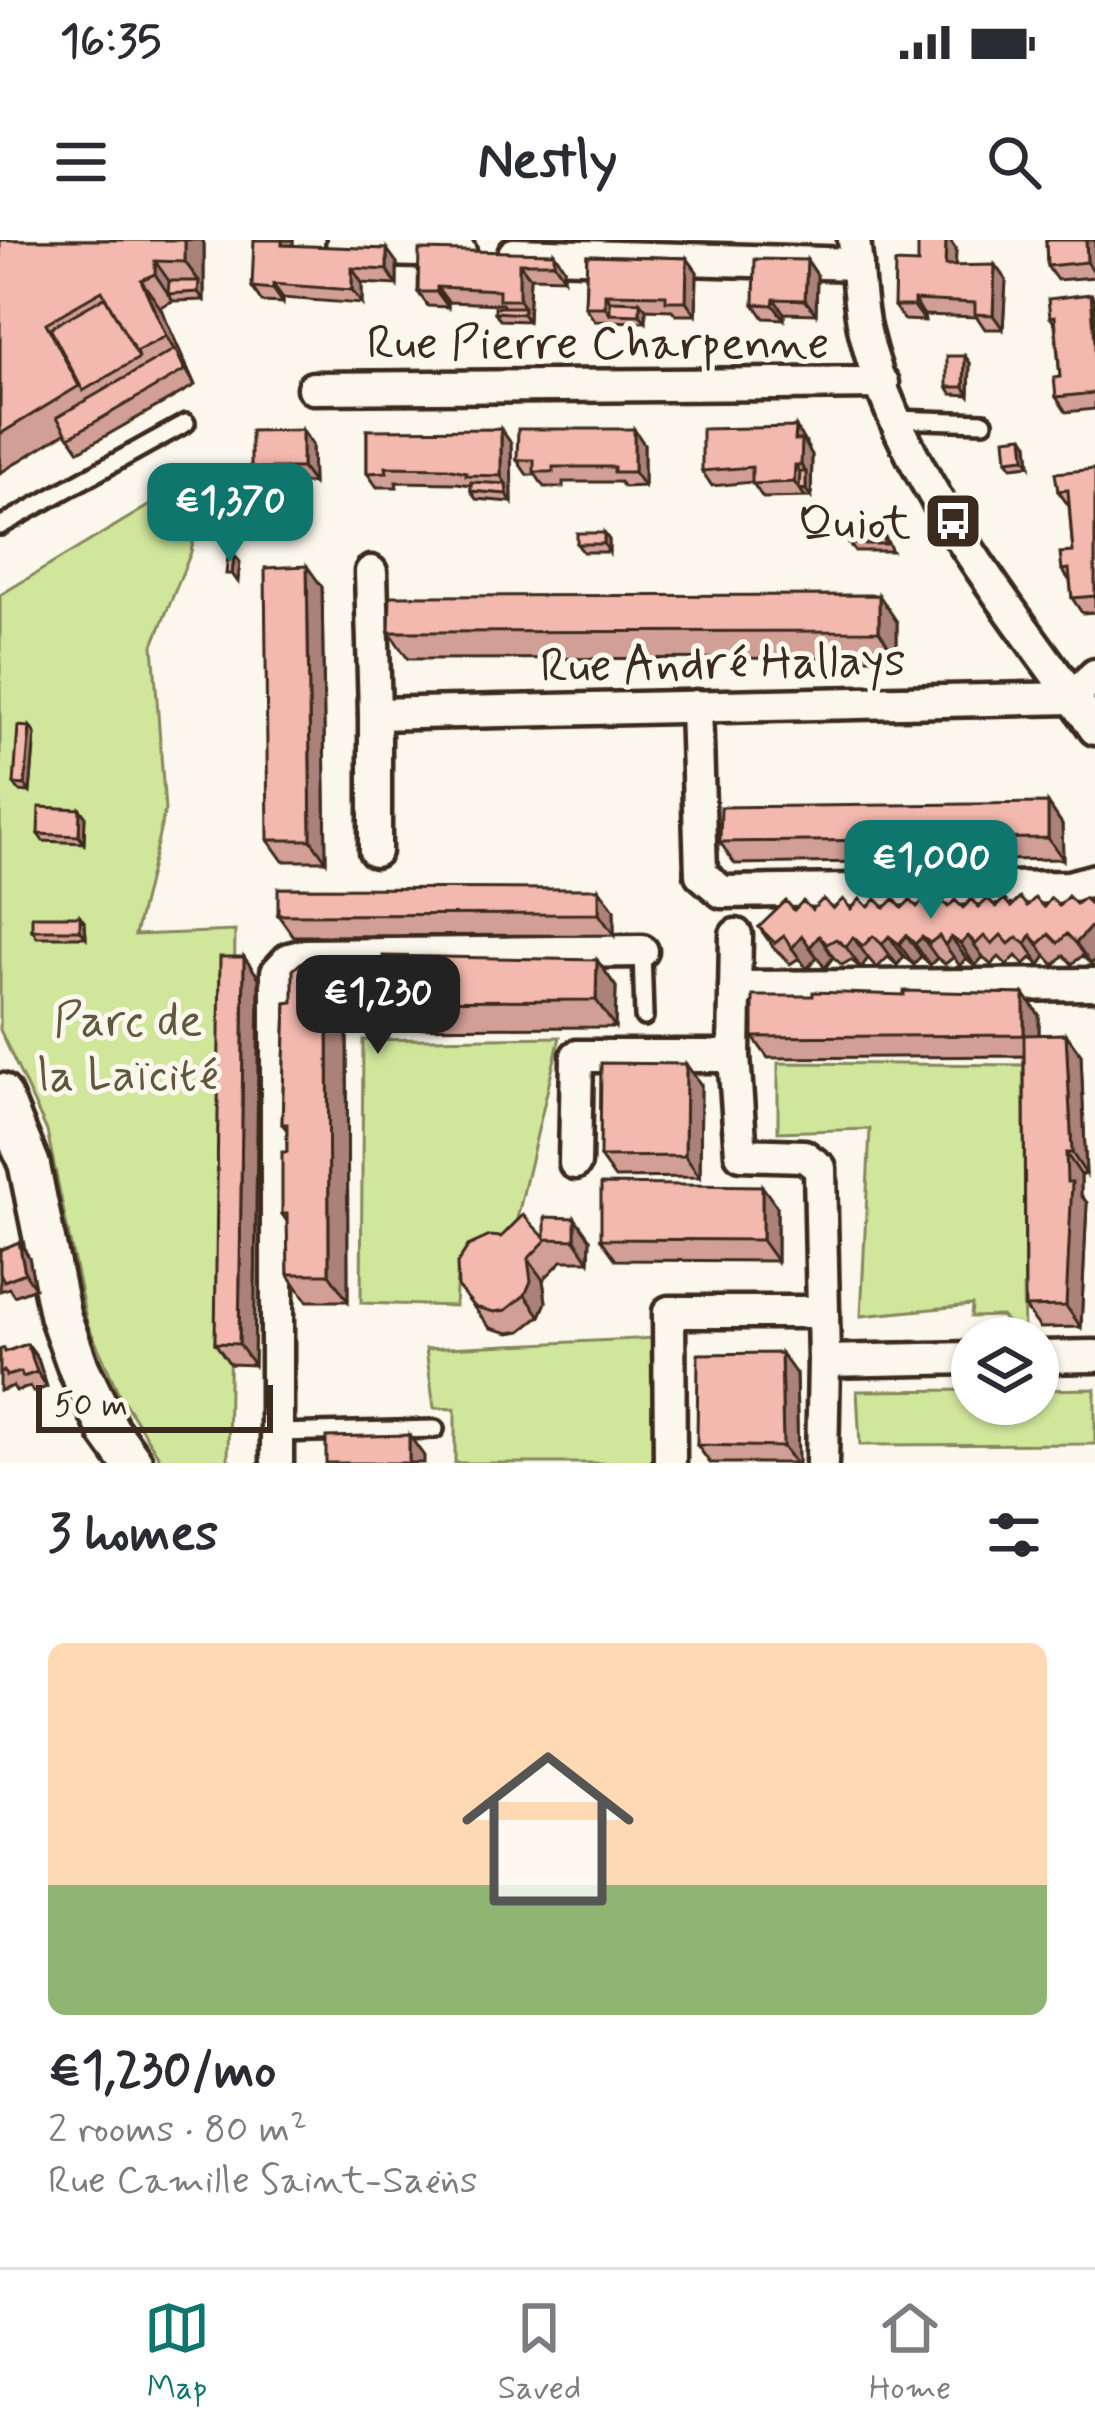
<!DOCTYPE html>
<html lang="en">
<head>
<meta charset="utf-8">
<style>
  :root { --surface:#fff; --page:#f7f7f7; --text:#2b2b33; --muted:#7c7c81; --line:#e1e1e2; --accent:#0f766e }
  body { margin:0; font-family:Mynerve,sans-serif; background:var(--page); color:var(--text); height:100vh; display:flex; flex-direction:column; font-size:45px; white-space:nowrap }
  * { box-sizing:border-box; margin:0 }
  p { font-size:39px; color:var(--muted) }
  .icon { flex:none; width:66px; height:66px; fill:none; stroke:currentColor; stroke-width:2; stroke-linecap:round; stroke-linejoin:round }
  .map { position:relative; height:1223px; overflow:hidden }
  .panel { display:flex; flex-direction:column; background:var(--surface); flex:1 }
  .panel>* { flex:none }
  .controls { position:absolute; left:951px; top:1077px; display:grid; gap:24px }
  .controls a { display:grid; place-items:center; width:108px; height:108px; border-radius:50%; background:var(--surface); box-shadow:0 3px 9px #0004; font-size:60px }
  .scale { position:absolute; left:36px; bottom:30px; width:237px; box-sizing:border-box; padding-left:12px; border:6px solid #3b2a1e; border-top:0; font-size:33px; line-height:42px; white-space:nowrap; color:#3b2a1e; -webkit-text-stroke:9px #fbf7ec; paint-order:stroke }
  .price { position:absolute; translate:-50% -102px; padding:0 27px; border-radius:24px; background:var(--accent); color:#fff; font-size:39px; line-height:78px; filter:drop-shadow(0 3px 6px #0008) }
  .price::after { content:''; position:absolute; left:50%; top:72px; width:36px; height:27px; margin-left:-18px; background:inherit; clip-path:polygon(0 0,100% 0,50% 100%) }
  .price.active { background:#222; color:#fff }
  ul { padding:0; list-style:none }
  li { display:grid; align-content:center; gap:24px; height:636px; padding:0 48px }
  li+li { border-top:3px solid var(--line) }
  li span { display:grid; place-items:center; height:372px; border-radius:18px; color:#555 }
  li>.icon { margin-inline-start:auto }
  span .icon { width:216px; height:216px; fill:#fffc; stroke-width:1 }
  li b { font-size:51px }
  h2 { display:flex; justify-content:space-between; align-items:center; height:144px; padding:0 48px; font-size:51px }
  .status { display:flex; justify-content:space-between; align-items:center; height:84px; padding:0 60px; background:var(--surface); direction:ltr }
  .status svg { height:33px; fill:currentColor }
  header { display:flex; justify-content:space-between; align-items:center; height:156px; padding:0 48px; background:var(--surface); font-size:54px; font-weight:700 }
  .dock { display:flex; justify-content:space-around; align-items:center; height:168px; border-top:3px solid var(--line); background:var(--surface); font-size:33px; color:var(--muted) }
  .dock a { display:grid; justify-items:center; gap:6px }
  .dock .active { color:var(--accent) }
  .map>svg:first-child { display:block }
  .green { fill:#cfe69b; stroke:#85885c; stroke-width:3 }
  .lines { fill:none; stroke-linecap:round; stroke-linejoin:round }
  .service-casing { stroke:#3b2a1e; stroke-width:24 }
  .minor-casing { stroke:#3b2a1e; stroke-width:39 }
  .tertiary-casing { stroke:#3b2a1e; stroke-width:48 }
  .service { stroke:#fbf7ec; stroke-width:15 }
  .minor { stroke:#fbf7ec; stroke-width:30 }
  .tertiary { stroke:#fbf7ec; stroke-width:39 }
  .wall { fill:#d29f96; stroke:#3b2a1e; stroke-width:3 }
  .shaded-wall { fill:#ab827a; stroke:#3b2a1e; stroke-width:3 }
  .building { fill:#f4b9ae; stroke:#3b2a1e; stroke-width:3 }
  .labels { text-anchor:middle; stroke-width:10; stroke-linejoin:round; paint-order:stroke }
  .street-label { font-size:48px; fill:#3b2a1e; stroke:#fbf7ec }
  .poi-label { font-size:48px; fill:#3b2a1e; stroke:#fbf7ec; text-anchor:end }
  .park-label { font-size:48px; fill:#60593d; stroke:#fbf7ec }
</style>
</head>
<body>
<div class="status"><b>16:35</b><svg viewBox="0 0 49 12"><path d="M0 12V9h3v3zM5 12V6h3v6zM10 12V3h3v9zM15 12V0h3v12zM26 1h20v11H26zM47 4h2v5h-2z"/></svg></div>
<header><svg class="icon" aria-label="menu" viewBox="0 0 24 24"><path d="M4 6h16M4 12h16M4 18h16"/></svg>Nestly<svg class="icon" aria-label="search" viewBox="0 0 24 24"><circle cx="10" cy="10" r="6"/><path d="M15 15l6 6"/></svg></header>
<div class="map">
<svg width="1095" height="1223" viewBox="0 0 1095 1223">
  <rect width="100%" height="100%" fill="#fbf7ec"/>
  <filter id="ink" filterUnits="userSpaceOnUse"><feTurbulence type="fractalNoise" baseFrequency=".00833" numOctaves="2"/><feDisplacementMap in="SourceGraphic" scale="24" xChannelSelector="R" yChannelSelector="G"/><feConvolveMatrix kernelMatrix="1 2 1 2 8 2 1 2 1" color-interpolation-filters="sRGB"/></filter>
  <g filter="url(#ink)">
    <g class="green">
      <polygon points="208,230 191,312 153,405 165,570 135,695 235,691 228,1223 163,1223 119,1154 87,1083 47,891 0,790 0,355"/>
      <polygon points="560,797 514,992 469,1009 457,1035 455,1066 361,1063 363,800"/>
      <polygon points="778,823 1028,825 1038,1033 1023,1047 1024,1095 1021,1097 1001,1076 971,1077 972,1065 861,1076 870,889 778,892"/>
      <polygon points="655,1098 659,1223 455,1223 455,1169 434,1168 426,1109"/>
      <polygon points="1095,1149 1095,1204 860,1205 857,1151 972,1150 972,1164 1038,1164 1038,1150"/>
    </g>
    <g class="lines">
      <defs>
        <g id="service">
          <polyline points="895,179 984,182"/>
          <polyline points="0,286 186,183"/>
          <polyline points="642,711 644,777"/>
          <polyline points="276,1193 435,1189"/>
        </g>
        <g id="minor">
          <polyline points="343,0 342,9 460,12"/>
          <path d="M854 0C858 30 858 62 865 92 898 234 1013 371 1095 489"/>
          <polyline points="514,14 857,24"/>
          <polyline points="313,148 883,143"/>
          <polyline points="371,332 375,474"/>
          <polyline points="696,466 701,634 722,652 1069,647 1095,640"/>
          <polyline points="375,611 375,474 1073,458 1095,435"/>
          <polyline points="736,695 734,816 741,914 804,916 820,928 824,1121 972,1118"/>
          <polyline points="735,747 1095,744"/>
          <polyline points="575,923 577,816 734,816"/>
          <polyline points="1038,1117 1095,1116"/>
          <polyline points="277,1223 277,732 289,719 305,715 642,711"/>
          <polyline points="670,1223 669,1072 823,1072"/>
          <polyline points="822,1223 824,1121"/>
        </g>
        <polyline id="tertiary" points="0,854 29,924 60,1076 79,1129 109,1191 132,1223"/>
      </defs>
      <use href="#service" class="service-casing"/>
      <use href="#minor" class="minor-casing"/>
      <use href="#tertiary" class="tertiary-casing"/>
      <use href="#service" class="service"/>
      <use href="#minor" class="minor"/>
      <use href="#tertiary" class="tertiary"/>
    </g>
    <g class="wall">
      <polygon points="0,0 202,0 204,4 204,60 173,61 160,67 195,145 79,211 66,192 0,233"/>
      <polygon points="293,0 293,6 397,23 397,45 362,43 362,64 283,58 283,63 262,62 252,47"/>
      <polygon points="1046,0 1095,0 1095,37 1057,40 1047,26"/>
      <polygon points="956,9 955,26 1006,40 1003,89 985,89 977,77 924,75 925,81 904,80 894,66 918,24"/>
      <polygon points="554,13 564,28 564,38 530,37 528,81 500,80 495,72 504,67 502,64 448,62 448,67 428,66 418,52"/>
      <polygon points="587,15 687,18 697,32 696,75 676,75 672,70 645,69 646,82 595,81 585,67"/>
      <polygon points="807,20 817,35 816,74 784,73 784,79 764,78 754,64"/>
      <polygon points="1091,54 1095,60 1095,169 1066,172 1056,157 1060,137 1055,84 1050,77"/>
      <polygon points="965,116 970,123 969,155 952,154 947,147"/>
      <polygon points="302,190 312,205 313,243 282,243 282,247 262,248 251,233"/>
      <polygon points="367,190 511,203 512,262 476,259 471,251 471,245 457,243 396,242 397,247 377,247 367,233"/>
      <polygon points="806,202 806,206 812,215 811,257 763,258 752,242 712,246 702,231"/>
      <polygon points="644,204 644,246 624,247 620,242 563,242 563,247 544,247 536,235 527,235 517,220"/>
      <polygon points="1028,204 1030,225 1012,227 1007,220"/>
      <polygon points="1095,229 1095,372 1082,373 1072,358 1070,341 1062,330 1073,312 1069,266 1058,251"/>
      <polygon points="604,293 609,300 609,312 583,312 577,304"/>
      <polygon points="883,293 892,311 855,311 849,304"/>
      <polygon points="322,347 326,621 283,621 268,600"/>
      <polygon points="897,382 897,418 408,419 389,392"/>
      <polygon points="30,487 35,494 30,552 19,551 14,544"/>
      <polygon points="1048,563 1062,584 1063,619 735,624 720,602"/>
      <polygon points="85,576 84,603 43,601 38,594"/>
      <polygon points="599,649 614,670 614,695 293,696 278,675"/>
      <polygon points="1076,664 1095,668 1095,720 1091,724 1082,716 1072,724 1064,715 1054,725 1046,716 1040,725 1031,718 1024,725 1016,716 1007,725 999,717 991,725 983,717 975,726 966,718 960,726 954,717 945,724 937,718 930,725 921,716 914,725 904,717 897,725 888,717 877,728 868,718 861,728 851,720 842,725 833,717 825,728 817,717 807,729 799,718 790,724 774,708 759,687 794,670 868,667 963,668 1044,667"/>
      <polygon points="80,676 85,683 86,697 37,697 32,690"/>
      <polygon points="244,717 259,738 254,1125 230,1124 215,1103"/>
      <polygon points="597,720 616,747 615,787 347,788 348,1061 307,1061 288,1034 288,983 282,974 287,912 287,890 282,884 286,763"/>
      <polygon points="1024,754 1039,775 1039,795 1066,794 1081,815 1086,934 1081,935 1081,955 1087,963 1081,1087 1040,1088 1025,1067 1024,816 768,818 753,797 904,755"/>
      <polygon points="701,845 700,937 615,938 600,917"/>
      <polygon points="777,967 777,1021 616,1020 601,999"/>
      <polygon points="545,998 590,999 589,1021 562,1021 543,1040 546,1062 540,1076 521,1091 509,1093 490,1088 458,1047"/>
      <polygon points="19,1002 29,1017 35,1048 14,1056 9,1048 0,1051 0,1010"/>
      <polygon points="27,1104 38,1119 47,1147 33,1152 30,1147 16,1151 13,1146 0,1151 0,1110 6,1112"/>
      <polygon points="796,1134 798,1223 710,1223 697,1205"/>
    </g>
    <g class="shaded-wall">
      <polygon points="185,0 202,0 204,4 204,60 198,52 199,41 185,22"/>
      <polygon points="282,0 293,0 292,20 282,5"/>
      <polygon points="946,0 950,0 956,9 955,41 945,26"/>
      <polygon points="1086,0 1095,0 1095,33 1087,22"/>
      <polygon points="387,9 397,23 397,45 387,30"/>
      <polygon points="554,13 564,28 564,38 554,23"/>
      <polygon points="687,18 697,32 696,75 686,61"/>
      <polygon points="807,20 817,35 816,74 805,60"/>
      <polygon points="155,21 174,48 168,54 173,61 155,34"/>
      <polygon points="519,23 530,37 528,81 523,74 524,68 519,60"/>
      <polygon points="995,25 1006,40 1003,89 993,75"/>
      <polygon points="352,28 362,43 362,64 352,50"/>
      <polygon points="141,40 160,67 195,145 166,96"/>
      <polygon points="273,44 283,58 283,63 273,49"/>
      <polygon points="437,47 448,62 448,67 437,52"/>
      <polygon points="605,54 616,69 610,74 605,67"/>
      <polygon points="1091,54 1095,60 1095,102"/>
      <polygon points="774,59 784,73 784,79 773,65"/>
      <polygon points="914,60 924,75 925,81 914,66"/>
      <polygon points="640,62 646,69 646,82 640,75"/>
      <polygon points="965,116 970,123 969,155 964,147"/>
      <polygon points="796,187 812,215 811,257 806,250 806,232 801,225 795,200"/>
      <polygon points="501,189 511,203 512,262 507,254 506,244 501,236"/>
      <polygon points="634,189 644,204 644,246 634,232"/>
      <polygon points="302,190 312,205 313,243 302,228"/>
      <polygon points="1023,196 1028,204 1030,225 1025,218"/>
      <polygon points="795,225 805,239 799,249 805,256 794,242"/>
      <polygon points="604,293 609,300 609,312 604,304"/>
      <polygon points="234,315 240,322 238,342 232,334"/>
      <polygon points="307,326 322,347 326,621 311,600"/>
      <polygon points="879,355 897,382 897,418 879,391"/>
      <polygon points="30,487 35,494 30,552 25,545"/>
      <polygon points="1048,563 1062,584 1063,619 1048,598"/>
      <polygon points="80,569 85,576 84,603 79,596"/>
      <polygon points="599,649 614,670 614,695 599,674"/>
      <polygon points="80,676 85,683 86,697 80,690"/>
      <polygon points="1095,682 1095,720 1091,724 1076,703"/>
      <polygon points="906,695 921,716 914,725 899,704"/>
      <polygon points="1031,695 1046,716 1040,725 1026,704"/>
      <polygon points="802,696 817,717 807,729 792,708"/>
      <polygon points="819,696 833,717 825,728 810,707"/>
      <polygon points="889,696 904,717 897,725 882,704"/>
      <polygon points="968,696 983,717 975,726 961,704"/>
      <polygon points="853,697 868,718 861,728 846,707"/>
      <polygon points="922,697 937,718 930,725 915,704"/>
      <polygon points="951,697 966,718 960,726 945,705"/>
      <polygon points="244,717 259,738 254,1125 239,1104"/>
      <polygon points="597,720 616,747 615,787 596,760"/>
      <polygon points="1024,754 1039,775 1039,816 1024,795"/>
      <polygon points="328,761 347,788 348,1061 329,1034"/>
      <polygon points="1066,794 1081,815 1086,934 1072,913"/>
      <polygon points="686,824 701,845 700,937 685,916"/>
      <polygon points="1066,913 1081,935 1081,955 1087,963 1081,1087 1066,1066"/>
      <polygon points="762,946 777,967 777,1021 762,1000"/>
      <polygon points="575,978 590,999 589,1021 575,1000"/>
      <polygon points="19,1002 29,1017 35,1048 25,1033"/>
      <polygon points="528,1019 543,1040 546,1062 540,1076 525,1055"/>
      <polygon points="27,1104 38,1119 47,1147 37,1132"/>
      <polygon points="781,1113 796,1134 798,1223 795,1223 783,1207"/>
      <polygon points="409,1195 424,1216 424,1223 409,1223"/>
    </g>
    <g class="building">
      <polygon points="0,0 185,0 185,22 155,21 155,34 141,40 166,96 135,112 102,51 46,83 79,146 0,194"/>
      <polygon points="254,0 282,0 282,5 387,9 387,30 352,28 352,50 273,44 273,49 252,47"/>
      <polygon points="918,0 946,0 945,26 995,25 993,75 975,74 975,63 914,60 914,66 894,66 895,23 918,24"/>
      <polygon points="1046,0 1086,0 1087,22 1047,26"/>
      <polygon points="419,10 554,13 554,23 519,23 519,60 499,60 499,50 437,47 437,52 418,52"/>
      <polygon points="587,15 687,18 686,61 666,61 666,55 605,54 605,67 585,67"/>
      <polygon points="755,19 807,20 805,60 774,59 773,65 754,64"/>
      <polygon points="169,41 199,41 198,52 168,54"/>
      <polygon points="1091,54 1095,102 1095,153 1056,157 1054,138 1060,137 1055,76 1050,77 1048,59"/>
      <polygon points="105,57 139,118 83,151 50,88"/>
      <polygon points="610,61 640,62 640,75 610,74"/>
      <polygon points="495,67 524,67 523,74 495,72"/>
      <polygon points="175,109 185,130 69,197 57,177"/>
      <polygon points="947,116 965,116 964,147 947,147"/>
      <polygon points="796,187 795,200 802,200 801,225 795,225 794,242 752,244 752,227 702,231 702,189"/>
      <polygon points="501,189 501,236 466,235 466,232 447,228 386,227 387,232 367,233 367,190"/>
      <polygon points="518,189 634,189 634,232 614,232 614,227 553,227 553,232 534,232 534,220 517,220"/>
      <polygon points="302,190 302,228 272,228 272,233 251,233 251,191"/>
      <polygon points="1023,196 1025,218 1007,220 1005,198"/>
      <polygon points="1095,229 1095,356 1072,358 1069,329 1062,330 1060,313 1073,312 1068,250 1058,251 1055,233"/>
      <polygon points="800,232 806,232 806,250 799,249"/>
      <polygon points="471,242 506,244 507,254 471,251"/>
      <polygon points="850,285 878,286 886,304 849,304"/>
      <rect x="577" y="293" width="27" height="11"/>
      <polygon points="234,315 232,334 226,334 228,316"/>
      <polygon points="307,326 311,600 268,600 265,328"/>
      <polygon points="879,355 879,391 389,392 390,356"/>
      <polygon points="18,486 30,487 25,545 14,544"/>
      <polygon points="1048,563 1048,598 720,602 721,567"/>
      <polygon points="39,567 80,569 79,596 38,594"/>
      <polygon points="278,648 599,649 599,674 278,675"/>
      <polygon points="1068,656 1076,664 1084,658 1095,668 1095,682 1076,703 1067,694 1058,703 1049,694 1039,704 1031,695 1026,704 1017,697 1009,704 1001,695 992,704 984,696 976,704 968,696 961,704 951,697 945,705 939,696 930,703 922,697 915,704 906,695 899,704 889,696 882,704 873,696 863,706 853,697 846,707 836,699 827,704 819,696 810,707 802,696 792,708 784,696 775,703 759,687 786,661 794,670 803,661 812,670 823,659 833,669 843,659 851,669 860,659 868,667 876,659 885,668 894,659 902,668 910,660 917,667 925,659 932,667 940,659 948,667 955,660 963,668 972,659 979,667 988,659 996,667 1004,659 1011,667 1020,658 1027,666 1035,658 1044,667 1051,658 1059,666"/>
      <rect x="32" y="676" width="48" height="14"/>
      <polygon points="383,716 597,720 596,760 328,761 329,1034 288,1034 287,974 282,974 282,912 287,912 287,884 282,884 286,763 293,762 293,730 302,722 383,721"/>
      <polygon points="220,717 244,717 239,1104 215,1103"/>
      <polygon points="904,751 1024,754 1024,795 1066,794 1072,913 1066,913 1067,942 1072,942 1066,1066 1025,1067 1024,795 753,797 753,756 813,756 813,752 904,755"/>
      <polygon points="601,823 686,824 685,916 600,917"/>
      <polygon points="601,944 762,946 762,1000 601,999"/>
      <polygon points="523,975 545,998 545,977 575,978 575,1000 547,999 528,1019 531,1041 525,1055 506,1070 494,1072 475,1067 458,1047 457,1024 468,1006 490,996 501,997"/>
      <polygon points="19,1002 25,1033 4,1041 0,1033 0,1010"/>
      <polygon points="27,1104 37,1132 23,1137 21,1132 6,1136 4,1131 0,1133 0,1110 4,1108 5,1112"/>
      <polygon points="781,1113 783,1207 697,1205 698,1114"/>
      <polygon points="409,1195 409,1223 326,1223 326,1197"/>
    </g>
  </g>
  <defs>
    <symbol id="bus-square" viewBox="-11 -11 22 22"><rect x="-9" y="-9" width="18" height="18" rx="4" fill="#3b2a1e" stroke="#fbf7ec"/><path d="M-5-6H5V4H4V6H2V4H-2V6H-4V4H-5ZM-3.5-4V0h7V-4ZM-3.5 1.2v1.5H-2V1.2ZM2 1.2v1.5H3.5V1.2Z" fill="#fff"/></symbol>
  </defs>
  <g fill-rule="evenodd">
    <use href="#bus-square" x="920" y="248" width="66" height="66"/>
  </g>
  <g class="labels">
    <g class="street-label">
      <text x="598" y="118">Rue Pierre Charpenne</text>
      <text transform="translate(723 421) rotate(-1)" y="17">Rue André Hallays</text>
    </g>
    <g class="poi-label">
      <text x="911" y="298">Quiot</text>
    </g>
    <g class="park-label">
      <text x="128" y="795">Parc de<tspan x="128" dy="55">la Laïcité</tspan></text>
    </g>
  </g>
</svg>
<div class="controls">
<a><svg class="icon" aria-label="layers" viewBox="0 0 24 24"><path d="M12 4l9 5-9 5-9-5zM3 14l9 5 9-5"/></svg></a>
</div>
<div class="scale">50 m</div>
<b class="price" style="left:230px;top:325px">€1,370</b>
<b class="price" style="left:931px;top:682px">€1,000</b>
<b class="price active" style="left:378px;top:817px">€1,230</b>
</div>
<section class="panel">
<h2>3 homes<svg class="icon" aria-label="filters" viewBox="0 0 24 24"><path d="M4 7h16M4 17h16"/><circle cx="9" cy="7" r="2"/><circle cx="15" cy="17" r="2"/></svg></h2>
<ul>
<li><span style="background:linear-gradient(#ffd9b3 65%,#8fb573 0)"><svg class="icon" aria-label="home" viewBox="0 0 24 24"><path d="M3 11l9-7 9 7M6 9v11h12V9"/></svg></span><div><b>€1,230/mo</b><p>2 rooms · 80 m²</p><p>Rue Camille Saint-Saëns</p></div></li>
</ul>
</section>
<nav class="dock">
<a class="active"><svg class="icon" aria-label="map" viewBox="0 0 24 24"><path d="M3 6l6-2 6 2 6-2v14l-6 2-6-2-6 2zM9 4v14M15 6v14"/></svg>Map</a>
<a><svg class="icon" aria-label="saved" viewBox="0 0 24 24"><path d="M7 4h10v16l-5-4-5 4z"/></svg>Saved</a>
<a><svg class="icon" aria-label="home" viewBox="0 0 24 24"><path d="M3 11l9-7 9 7M6 9v11h12V9"/></svg>Home</a>
</nav>
</body>
</html>
